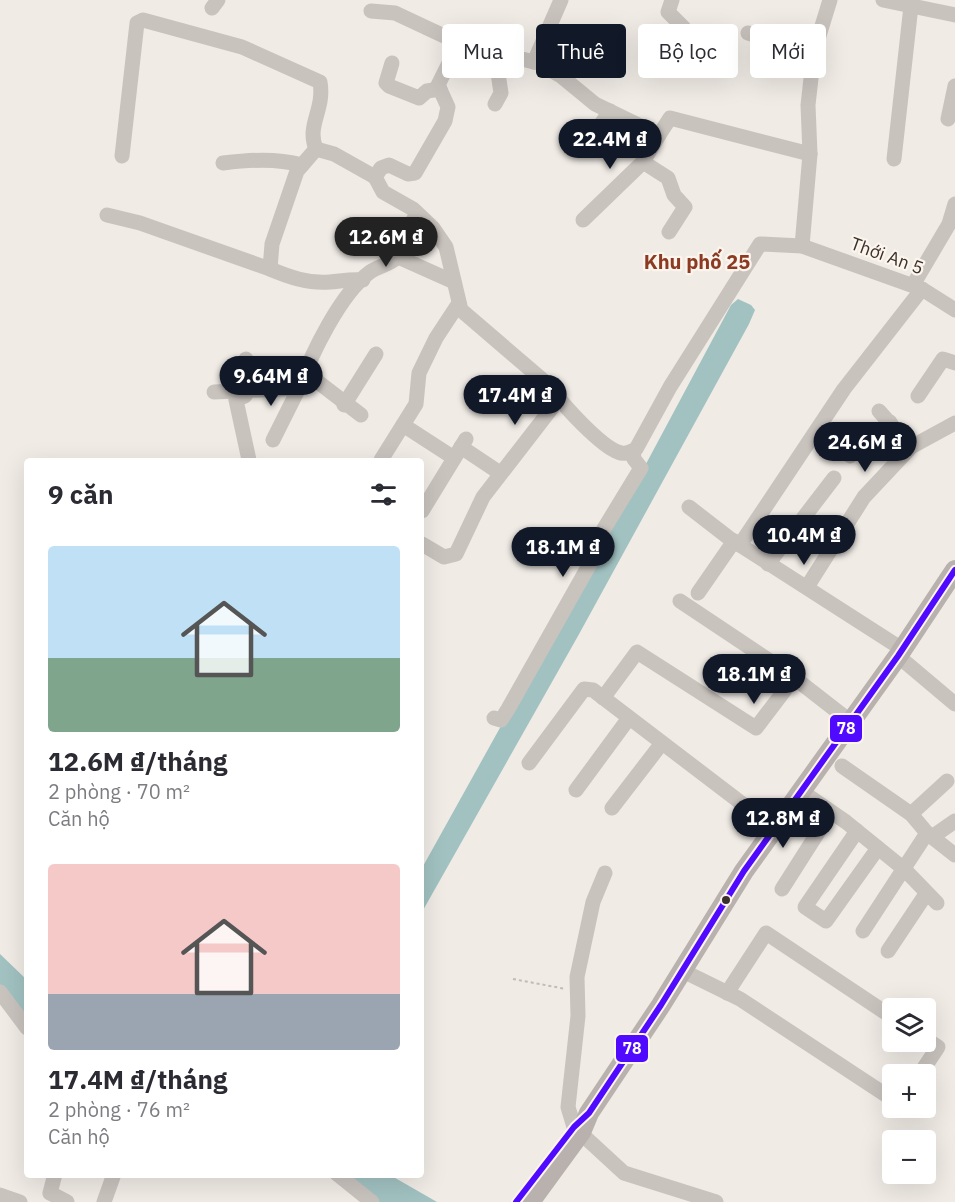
<!DOCTYPE html>
<html lang="vi">
<head>
<meta charset="utf-8">
<style>
  :root { --surface:#fff; --page:#f7f7f7; --text:#2b2b33; --muted:#7c7c81; --accent:#111827 }
  body { margin:0; font-family:"IBM Plex Sans",sans-serif; background:var(--page); color:var(--text); height:100vh; display:flex; flex-direction:column; font-size:22px; white-space:nowrap }
  * { box-sizing:border-box; margin:0 }
  p { font-size:20px; color:var(--muted) }
  .icon { flex:none; width:33px; height:33px; fill:none; stroke:currentColor; stroke-width:2; stroke-linecap:round; stroke-linejoin:round }
  .map { position:relative; flex:1; overflow:hidden }
  .panel { position:absolute; left:24px; top:458px; width:400px; height:720px; display:flex; flex-direction:column; background:var(--surface); border-radius:6px; box-shadow:0 6px 24px #0002 }
  .panel>* { flex:none }
  .guide { position:absolute; left:442px; top:24px; width:422px; height:54px; display:flex; gap:12px }
  .controls { position:absolute; left:882px; top:998px; display:grid; gap:12px }
  .controls a { display:grid; place-items:center; width:54px; height:54px; border-radius:6px; background:var(--surface); box-shadow:0 6px 24px #0002; font-size:30px }
  .price { position:absolute; translate:-50% -51px; padding:0 14px; border-radius:21px; background:var(--accent); color:#fff; font-size:20px; line-height:39px; filter:drop-shadow(0 2px 3px #0008) }
  .price::after { content:''; position:absolute; left:50%; top:36px; width:18px; height:14px; margin-left:-9px; background:inherit; clip-path:polygon(0 0,100% 0,50% 100%) }
  .price.active { background:#222; color:#fff }
  ul { padding:0; list-style:none }
  li { display:grid; align-content:center; gap:12px; height:318px; padding:0 24px }
  li span { display:grid; place-items:center; height:186px; border-radius:6px; color:#555 }
  li>.icon { margin-inline-start:auto }
  span .icon { width:108px; height:108px; fill:#fffc; stroke-width:1 }
  li b { font-size:26px }
  h2 { display:flex; justify-content:space-between; align-items:center; height:72px; padding:0 24px; font-size:26px }
  .tag { padding:0 21px; border-radius:6px; background:var(--surface); box-shadow:0 6px 24px #0002; font-size:21px; line-height:54px }
  .tag.active { background:var(--accent); color:#fff }
  .map>svg:first-child { display:block }
  .water { fill:#a1c2c1 }
  .lines { fill:none; stroke-linecap:round; stroke-linejoin:round }
  .path { stroke:#c2bbb6; stroke-width:2; stroke-dasharray:3 3; stroke-linecap:butt }
  .minor { stroke:#c9c3be; stroke-width:15 }
  .major { stroke:#b8b1ad; stroke-width:20 }
  .bus-1-casing { stroke:#fbf5ee; stroke-width:10 }
  .bus-1 { stroke:#4f0aff; stroke-width:6 }
  .bus-dot { fill:#3b302b; stroke:#fbf5ee; stroke-width:2 }
  .labels { text-anchor:middle; stroke-width:4.5; stroke-linejoin:round; paint-order:stroke }
  .street-label { font-size:18px; fill:#3b302b; stroke:#fbf5ee }
  .neighbourhood-label { font-size:20px; font-weight:bold; fill:#8c3b22; stroke:#fbf5ee }
  .line-badge { stroke:#fbf5ee; stroke-width:2 }
  .badge-label { font-size:16px; text-anchor:middle; font-weight:bold; fill:#fff }
</style>
</head>
<body>
<div class="map">
<svg width="955" height="1202" viewBox="0 0 955 1202">
  <rect width="100%" height="100%" fill="#f0ebe5"/>
  <g class="water">
    <polygon points="738,299 751,305 755,310 749,324 578,636 422,912 422,868 624,505 731,305"/>
    <polygon points="0,954 27,980 27,1025 0,990"/>
    <polygon points="335,1175 390,1175 437,1202 376,1202"/>
  </g>
  <g class="lines">
    <polyline class="path" points="513,979 566,989"/>
    <g class="minor">
      <polyline points="672,0 668,12 684,28"/>
      <polyline points="883,0 955,15"/>
      <polyline points="212,8 218,0"/>
      <polyline points="371,11 395,13 459,43 538,63 561,76 595,104 659,135 670,118 810,154"/>
      <polyline points="748,33 814,52"/>
      <path d="M459 43 438 85 448 107 445 121 415 173 408 174 389 165 381 168 375 177 383 192 413 209 433 228 446 247 461 310 552 388C561 404 601 446 618 452 625 455 630 452 636 449L670 387 760 244 802 246 922 289 955 310"/>
      <polyline points="534,62 561,0"/>
      <polyline points="392,63 386,83 389,86 419,98 427,91 440,89"/>
      <polyline points="495,104 501,93 498,73 503,54"/>
      <polyline points="948,119 955,86"/>
      <polyline points="585,147 610,111"/>
      <path d="M122 156 137 23 143 20 242 47 320 82C325 110 306 125 316 149L334 154 375 177"/>
      <polyline points="894,159 911,6"/>
      <polyline points="643,162 668,178 674,195 685,207 669,232"/>
      <path d="M223 163C250 160 275 158 302 165"/>
      <polyline points="417,213 401,243 398,257 454,282"/>
      <polyline points="107,215 140,223 270,269 272,244 297,171 316,149"/>
      <polyline points="583,220 643,162 659,135"/>
      <polyline points="802,246 810,154 808,105 814,52 830,0"/>
      <path d="M270 269C289 277 309 284 330 282 342 281 350 279 363 280"/>
      <polyline points="913,285 949,224 955,204"/>
      <polyline points="246,359 247,392 245,396 236,400 249,460"/>
      <polyline points="305,372 361,415"/>
      <path d="M214 392 299 388C311 355 340 294 370 272 379 266 389 265 398 257"/>
      <polyline points="918,396 943,359 955,363"/>
      <polyline points="344,405 376,354"/>
      <polyline points="879,411 911,447 955,423"/>
      <polyline points="403,425 454,458"/>
      <polyline points="273,440 299,388"/>
      <polyline points="461,447 500,473"/>
      <polyline points="850,456 890,422"/>
      <polyline points="381,460 416,404 419,373 436,338 459,303"/>
      <polyline points="689,507 729,538 902,649"/>
      <polyline points="422,511 466,439"/>
      <polyline points="422,544 444,557 456,554 483,497 558,400"/>
      <polyline points="740,545 844,389 922,289"/>
      <polyline points="768,564 834,478"/>
      <polyline points="807,587 864,497 911,447"/>
      <polyline points="698,593 734,541"/>
      <polyline points="680,601 788,673 851,722"/>
      <polyline points="898,656 955,704"/>
      <polyline points="603,698 637,652 756,728 794,678"/>
      <polyline points="494,718 501,720 508,709 587,569 592,560 591,550 641,468 634,459 633,451"/>
      <polyline points="529,763 584,689 593,690 774,828"/>
      <polyline points="842,766 911,814 927,833 863,931"/>
      <polyline points="576,790 629,718"/>
      <polyline points="801,791 846,822 904,869 937,903"/>
      <polyline points="612,808 662,743"/>
      <polyline points="911,814 947,781"/>
      <polyline points="857,831 805,907 826,921 878,848"/>
      <polyline points="927,833 955,855"/>
      <polyline points="932,837 955,821"/>
      <polyline points="605,873 593,902 577,977 578,1016 568,1107 574,1127 624,1173 716,1202"/>
      <polyline points="782,889 831,812"/>
      <polyline points="888,951 926,894"/>
      <polyline points="683,971 740,999 892,1099"/>
      <polyline points="0,992 27,1028"/>
      <polyline points="727,993 766,933 892,1017"/>
      <polyline points="920,1074 938,1047 926,1039"/>
      <polyline points="55,1174 50,1193 67,1202"/>
      <polyline points="337,1174 372,1202"/>
      <polyline points="0,1195 20,1202"/>
      <polyline points="104,1202 114,1174"/>
    </g>
    <polyline class="major" points="530,1202 581,1132 589,1113 661,1005 744,871 898,656 955,570"/>
    <defs>
      <polyline id="bus-1" points="516,1202 574,1127 589,1113 661,1005 744,871 898,656 955,570"/>
    </defs>
    <use href="#bus-1" class="bus-1-casing"/>
    <use href="#bus-1" class="bus-1"/>
  </g>
  <circle class="bus-dot" cx="726" cy="900" r="5"/>
  <g class="labels">
    <g class="street-label">
      <text transform="translate(887 256) rotate(20)" y="6">Thới An 5</text>
    </g>
    <g class="neighbourhood-label">
      <text x="697" y="269">Khu phố 25</text>
    </g>
  </g>
  <g class="line-badge">
    <rect x="829" y="714" width="34" height="29" rx="6" fill="#4f0aff"/>
    <rect x="615" y="1034" width="34" height="29" rx="6" fill="#4f0aff"/>
  </g>
  <g class="badge-label">
    <text x="846" y="734">78</text>
    <text x="632" y="1054">78</text>
  </g>
</svg>
<div class="controls">
<a><svg class="icon" aria-label="layers" viewBox="0 0 24 24"><path d="M12 4l9 5-9 5-9-5zM3 14l9 5 9-5"/></svg></a>
<a>+</a>
<a>−</a>
</div>
<b class="price" style="left:610px;top:170px">22.4M ₫</b>
<b class="price active" style="left:386px;top:268px">12.6M ₫</b>
<b class="price" style="left:271px;top:407px">9.64M ₫</b>
<b class="price" style="left:515px;top:426px">17.4M ₫</b>
<b class="price" style="left:865px;top:473px">24.6M ₫</b>
<b class="price" style="left:804px;top:566px">10.4M ₫</b>
<b class="price" style="left:563px;top:578px">18.1M ₫</b>
<b class="price" style="left:754px;top:705px">18.1M ₫</b>
<b class="price" style="left:783px;top:849px">12.8M ₫</b>
<div class="guide">
<a class="tag">Mua</a>
<a class="tag active">Thuê</a>
<a class="tag">Bộ lọc</a>
<a class="tag">Mới</a>
</div>
<section class="panel">
<h2>9 căn<svg class="icon" aria-label="filters" viewBox="0 0 24 24"><path d="M4 7h16M4 17h16"/><circle cx="9" cy="7" r="2"/><circle cx="15" cy="17" r="2"/></svg></h2>
<ul>
<li><span style="background:linear-gradient(#bfe0f5 60%,#7fa58c 0)"><svg class="icon" aria-label="home" viewBox="0 0 24 24"><path d="M3 11l9-7 9 7M6 9v11h12V9"/></svg></span><div><b>12.6M ₫/tháng</b><p>2 phòng · 70 m²</p><p>Căn hộ</p></div></li>
<li><span style="background:linear-gradient(#f6c9c9 70%,#9aa5b1 0)"><svg class="icon" aria-label="home" viewBox="0 0 24 24"><path d="M3 11l9-7 9 7M6 9v11h12V9"/></svg></span><div><b>17.4M ₫/tháng</b><p>2 phòng · 76 m²</p><p>Căn hộ</p></div></li>
</ul>
</section>
</div>
</body>
</html>
